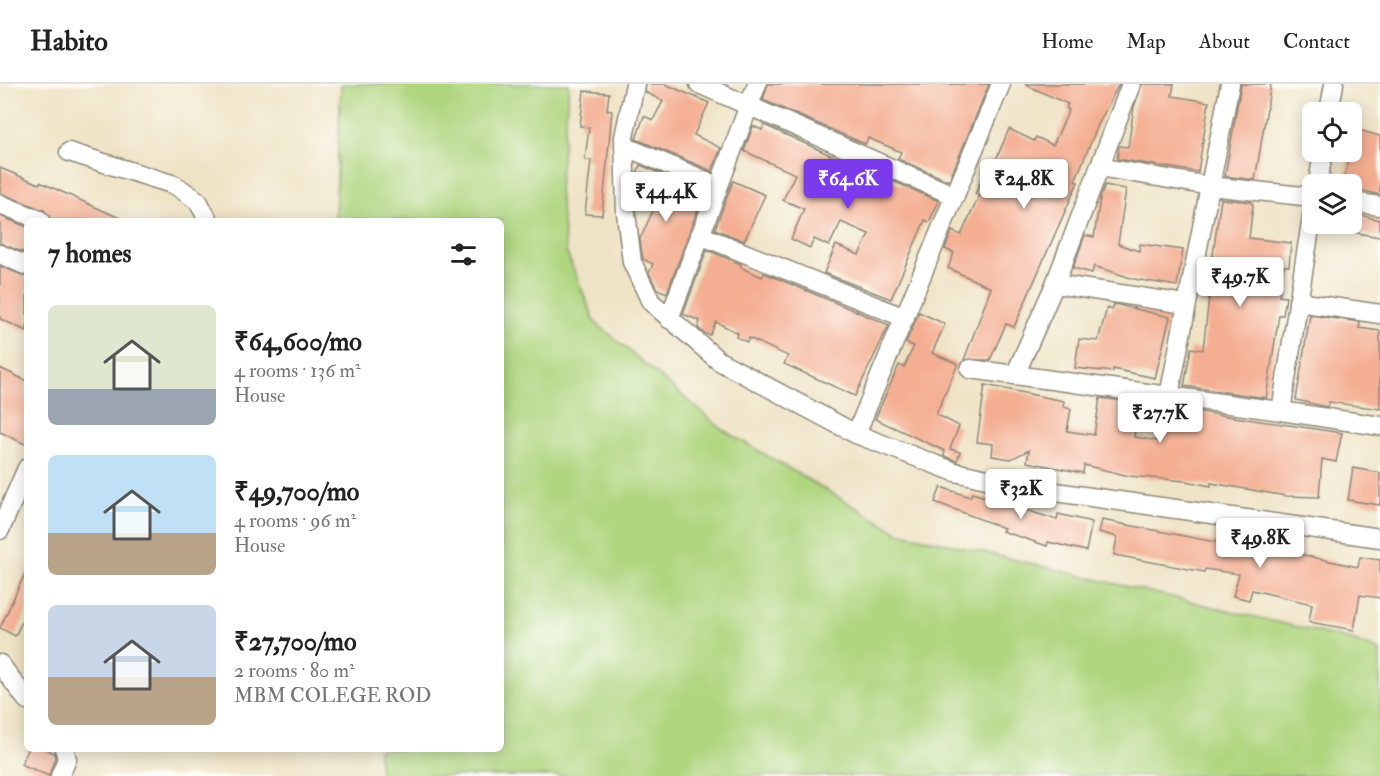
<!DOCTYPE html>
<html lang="en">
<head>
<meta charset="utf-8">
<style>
  :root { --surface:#fff; --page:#f2f2f2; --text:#222; --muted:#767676; --line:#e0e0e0; --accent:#7c3aed }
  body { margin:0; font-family:"IM FELL Double Pica",serif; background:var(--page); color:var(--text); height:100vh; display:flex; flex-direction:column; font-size:22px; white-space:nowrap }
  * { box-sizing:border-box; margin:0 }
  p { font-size:20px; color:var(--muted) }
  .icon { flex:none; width:33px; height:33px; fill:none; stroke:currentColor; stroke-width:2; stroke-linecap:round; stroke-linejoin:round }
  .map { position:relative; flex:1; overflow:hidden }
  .panel { position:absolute; left:24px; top:134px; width:480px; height:534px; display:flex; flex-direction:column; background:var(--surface); border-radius:9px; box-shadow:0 3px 15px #0003 }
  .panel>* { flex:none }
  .fabs { position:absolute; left:1302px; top:18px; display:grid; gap:12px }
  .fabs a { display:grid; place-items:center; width:60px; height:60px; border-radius:9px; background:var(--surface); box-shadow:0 3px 15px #0003; font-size:30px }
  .price { position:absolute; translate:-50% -51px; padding:0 14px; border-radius:6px; background:#fff; color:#222; font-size:20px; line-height:39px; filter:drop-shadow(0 2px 3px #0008) }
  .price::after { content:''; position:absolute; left:50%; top:36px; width:18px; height:14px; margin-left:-9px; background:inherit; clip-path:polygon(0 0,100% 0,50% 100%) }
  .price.active { background:var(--accent); color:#fff }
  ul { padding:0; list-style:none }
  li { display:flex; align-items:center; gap:18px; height:150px; padding:0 24px }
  li span { display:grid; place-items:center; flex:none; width:168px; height:120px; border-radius:9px; color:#555 }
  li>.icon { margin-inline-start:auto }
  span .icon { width:72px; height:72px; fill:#fffc; stroke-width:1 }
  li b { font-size:26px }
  h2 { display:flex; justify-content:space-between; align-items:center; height:72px; padding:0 24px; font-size:26px }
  header { display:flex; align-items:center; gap:36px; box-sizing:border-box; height:84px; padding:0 30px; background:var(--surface); border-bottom:2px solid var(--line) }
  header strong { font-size:28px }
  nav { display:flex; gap:33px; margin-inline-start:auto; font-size:21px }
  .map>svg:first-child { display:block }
  .green { fill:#afd57e; stroke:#6d8054; stroke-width:1.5 }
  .building { fill:#f4ae92 }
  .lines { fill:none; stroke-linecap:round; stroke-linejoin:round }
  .minor-casing { stroke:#8d8778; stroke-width:21 }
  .minor { stroke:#fff; stroke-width:18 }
</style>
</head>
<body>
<header>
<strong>Habito</strong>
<nav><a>Home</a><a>Map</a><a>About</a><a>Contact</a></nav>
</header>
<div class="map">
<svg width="1380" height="692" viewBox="0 0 1380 692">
  <rect width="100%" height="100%" fill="#fdfcf7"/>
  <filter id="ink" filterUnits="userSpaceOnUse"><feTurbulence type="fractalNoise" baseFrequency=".0167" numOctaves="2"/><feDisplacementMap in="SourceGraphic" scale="12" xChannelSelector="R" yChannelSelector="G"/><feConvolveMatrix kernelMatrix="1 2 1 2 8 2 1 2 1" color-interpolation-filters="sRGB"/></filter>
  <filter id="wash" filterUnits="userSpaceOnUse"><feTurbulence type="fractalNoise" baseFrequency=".008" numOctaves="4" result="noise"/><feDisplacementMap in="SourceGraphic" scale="24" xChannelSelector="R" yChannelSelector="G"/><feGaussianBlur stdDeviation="1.35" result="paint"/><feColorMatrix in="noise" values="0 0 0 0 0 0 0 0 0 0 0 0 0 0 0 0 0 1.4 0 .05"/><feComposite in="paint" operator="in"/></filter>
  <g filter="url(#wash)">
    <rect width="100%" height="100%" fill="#efe3c5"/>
    <polygon class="green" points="341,0 569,0 559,105 566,167 595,238 723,346 898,448 1352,556 1380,567 1380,692 380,692 378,665 501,664 501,136 335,136"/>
    <g id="blocks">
      <g class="building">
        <polygon points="646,0 665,0 709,19 694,51 721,64 712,87 636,55 644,32 653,36 663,17 645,8"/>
        <polygon points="768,0 989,0 949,97 898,75 901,68 868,54 865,60 763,16"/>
        <polygon points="1024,0 1119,0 1098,41 1075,97 1078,98 1014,243 1006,240 990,276 964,276 991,204 948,184 954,169 945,165 952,147 961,151 979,112 975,110 990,76 995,78 1009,45 1034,57 1036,53 1053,61 1069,26 1066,24 1068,20"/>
        <polygon points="1142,0 1174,0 1172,12 1209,18 1198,88 1117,75 1119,62 1128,63 1134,23"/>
        <polygon points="1241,0 1271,0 1255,96 1225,92"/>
        <polygon points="584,7 609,9 607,26 612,27 602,131 585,130 591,76 585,76 589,43 580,42"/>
        <polygon points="764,41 888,97 888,95 939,117 929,138 925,136 891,215 824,189 836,161 859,171 869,150 841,138 829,162 814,155 810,164 791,155 804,125 783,116 795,90 744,67 753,42 762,46"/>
        <polygon points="1355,45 1380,52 1380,111 1352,104 1352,100 1343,100"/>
        <polygon points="640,81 704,108 667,209 657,205 649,189 653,180 643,175 640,155 658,116 637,108 636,92"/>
        <polygon points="0,84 39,100 40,98 124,136 51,136 44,126 0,109"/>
        <polygon points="733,97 765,111 744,157 715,145"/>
        <polygon points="1105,101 1126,105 1118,160 1139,167 1140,160 1183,166 1177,202 1134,195 1094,182 1092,189 1073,184 1085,151 1094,153 1100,114"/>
        <polygon points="1221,115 1251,118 1253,121 1249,154 1291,159 1289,182 1284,182 1279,212 1286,213 1283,231 1279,231 1266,314 1184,302 1191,264 1203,266 1210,204 1208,204"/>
        <polygon points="1352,129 1380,136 1380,153 1352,148"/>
        <polygon points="0,132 27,143 27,170 0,159"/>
        <polygon points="707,166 741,180 740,183 762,193 764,189 889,241 855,312 784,280 788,272 749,254 747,258 736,253 738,249 716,238 710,251 704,249 698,244 700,237 683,230"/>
        <polygon points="0,182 27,193 27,247 0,235"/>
        <polygon points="1114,220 1170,233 1155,294 1113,285 1113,288 1075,284 1079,255 1098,257 1107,224 1112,226"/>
        <polygon points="919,228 945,240 932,269 958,280 936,330 959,342 950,365 960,368 957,377 944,372 945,367 875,335 899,281 904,283 914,262 906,259"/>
        <polygon points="1310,231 1360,238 1359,244 1380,247 1380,325 1329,318 1327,323 1296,316"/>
        <polygon points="0,284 27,297 27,361 0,348"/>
        <polygon points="985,301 1064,317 1063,323 1071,325 1067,347 1094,351 1100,314 1138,319 1134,353 1158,357 1167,323 1342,349 1336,378 1322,375 1319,413 1286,412 1211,399 1211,402 1185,397 1129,392 1084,381 1083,389 1027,378 1029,366 1011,375 992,372 993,360 977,358"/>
        <polygon points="1353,384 1380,389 1380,421 1348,416"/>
        <polygon points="941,403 970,413 972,409 1057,436 1058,430 1092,438 1086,467 1048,458 1047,462 1002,447 1004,444 935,418"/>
        <polygon points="1102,436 1220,459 1221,457 1241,460 1243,446 1278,451 1275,465 1358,483 1360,473 1380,476 1380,514 1360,511 1354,546 1309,538 1312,520 1252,506 1249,516 1233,512 1239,490 1205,485 1204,488 1114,471 1117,453 1099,448"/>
        <polygon points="27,485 27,527 15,552 0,544"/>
        <polygon points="29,664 44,664 54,669 55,674 49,692 21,680"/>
      </g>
    </g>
  </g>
  <g filter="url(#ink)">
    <use href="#blocks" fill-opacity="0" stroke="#8d8778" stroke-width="1.5"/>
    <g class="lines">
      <defs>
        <g id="minor">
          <polyline points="635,0 624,53 626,129 632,178 651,218 719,277 856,350 955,388 1027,404 1380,454"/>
          <polyline points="699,0 955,112"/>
          <polyline points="1131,0 1055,200 1015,291 1169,312 1230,0"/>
          <polyline points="1329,28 1334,0"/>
          <polyline points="624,62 718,102"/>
          <polyline points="69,68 175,101 198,117 208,136"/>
          <polyline points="1099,83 1210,102 1312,113"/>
          <polyline points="1318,100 1323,68"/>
          <polyline points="1352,118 1380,122"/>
          <polyline points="0,120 40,136"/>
          <polyline points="1312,132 1281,327 1380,342"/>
          <polyline points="700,151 905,234"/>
          <polyline points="0,170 27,182"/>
          <polyline points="1055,200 1185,220"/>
          <polyline points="1298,218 1380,230"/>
          <polyline points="669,235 757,0"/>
          <polyline points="970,285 1015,291"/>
          <polyline points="1169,312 1281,327"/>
          <polyline points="856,350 1001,0"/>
          <polyline points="0,446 27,384"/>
          <polyline points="0,580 27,616"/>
          <polyline points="60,692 67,675 64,664"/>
        </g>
      </defs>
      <use href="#minor" class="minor-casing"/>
      <use href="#minor" class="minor"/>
    </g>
  </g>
</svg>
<div class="fabs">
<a><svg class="icon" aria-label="locate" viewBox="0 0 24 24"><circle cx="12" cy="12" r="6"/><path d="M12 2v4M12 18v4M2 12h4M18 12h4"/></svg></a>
<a><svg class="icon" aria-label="layers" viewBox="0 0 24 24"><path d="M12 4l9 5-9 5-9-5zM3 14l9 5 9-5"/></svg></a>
</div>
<b class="price active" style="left:848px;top:126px">₹64.6K</b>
<b class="price" style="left:1024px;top:126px">₹24.8K</b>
<b class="price" style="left:666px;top:139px">₹44.4K</b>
<b class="price" style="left:1240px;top:224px">₹49.7K</b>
<b class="price" style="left:1160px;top:360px">₹27.7K</b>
<b class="price" style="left:1021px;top:436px">₹32K</b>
<b class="price" style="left:1260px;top:485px">₹49.8K</b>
<section class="panel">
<h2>7 homes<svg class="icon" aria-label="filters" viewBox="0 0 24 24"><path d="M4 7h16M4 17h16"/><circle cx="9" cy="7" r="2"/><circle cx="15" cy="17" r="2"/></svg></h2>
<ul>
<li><span style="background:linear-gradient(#dfe7d0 70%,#9aa5b1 0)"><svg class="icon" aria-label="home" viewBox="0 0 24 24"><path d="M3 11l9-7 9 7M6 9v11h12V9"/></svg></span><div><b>₹64,600/mo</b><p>4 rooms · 136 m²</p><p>House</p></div></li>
<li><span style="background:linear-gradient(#bfe0f5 65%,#b9a48a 0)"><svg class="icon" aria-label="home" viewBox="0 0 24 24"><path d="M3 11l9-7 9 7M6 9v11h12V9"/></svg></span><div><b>₹49,700/mo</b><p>4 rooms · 96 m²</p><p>House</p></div></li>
<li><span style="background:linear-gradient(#c9d6e8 60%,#b9a48a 0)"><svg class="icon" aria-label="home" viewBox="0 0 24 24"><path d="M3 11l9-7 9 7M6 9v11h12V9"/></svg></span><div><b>₹27,700/mo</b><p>2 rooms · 80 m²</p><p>MBM COLEGE ROD</p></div></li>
</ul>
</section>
</div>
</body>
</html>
